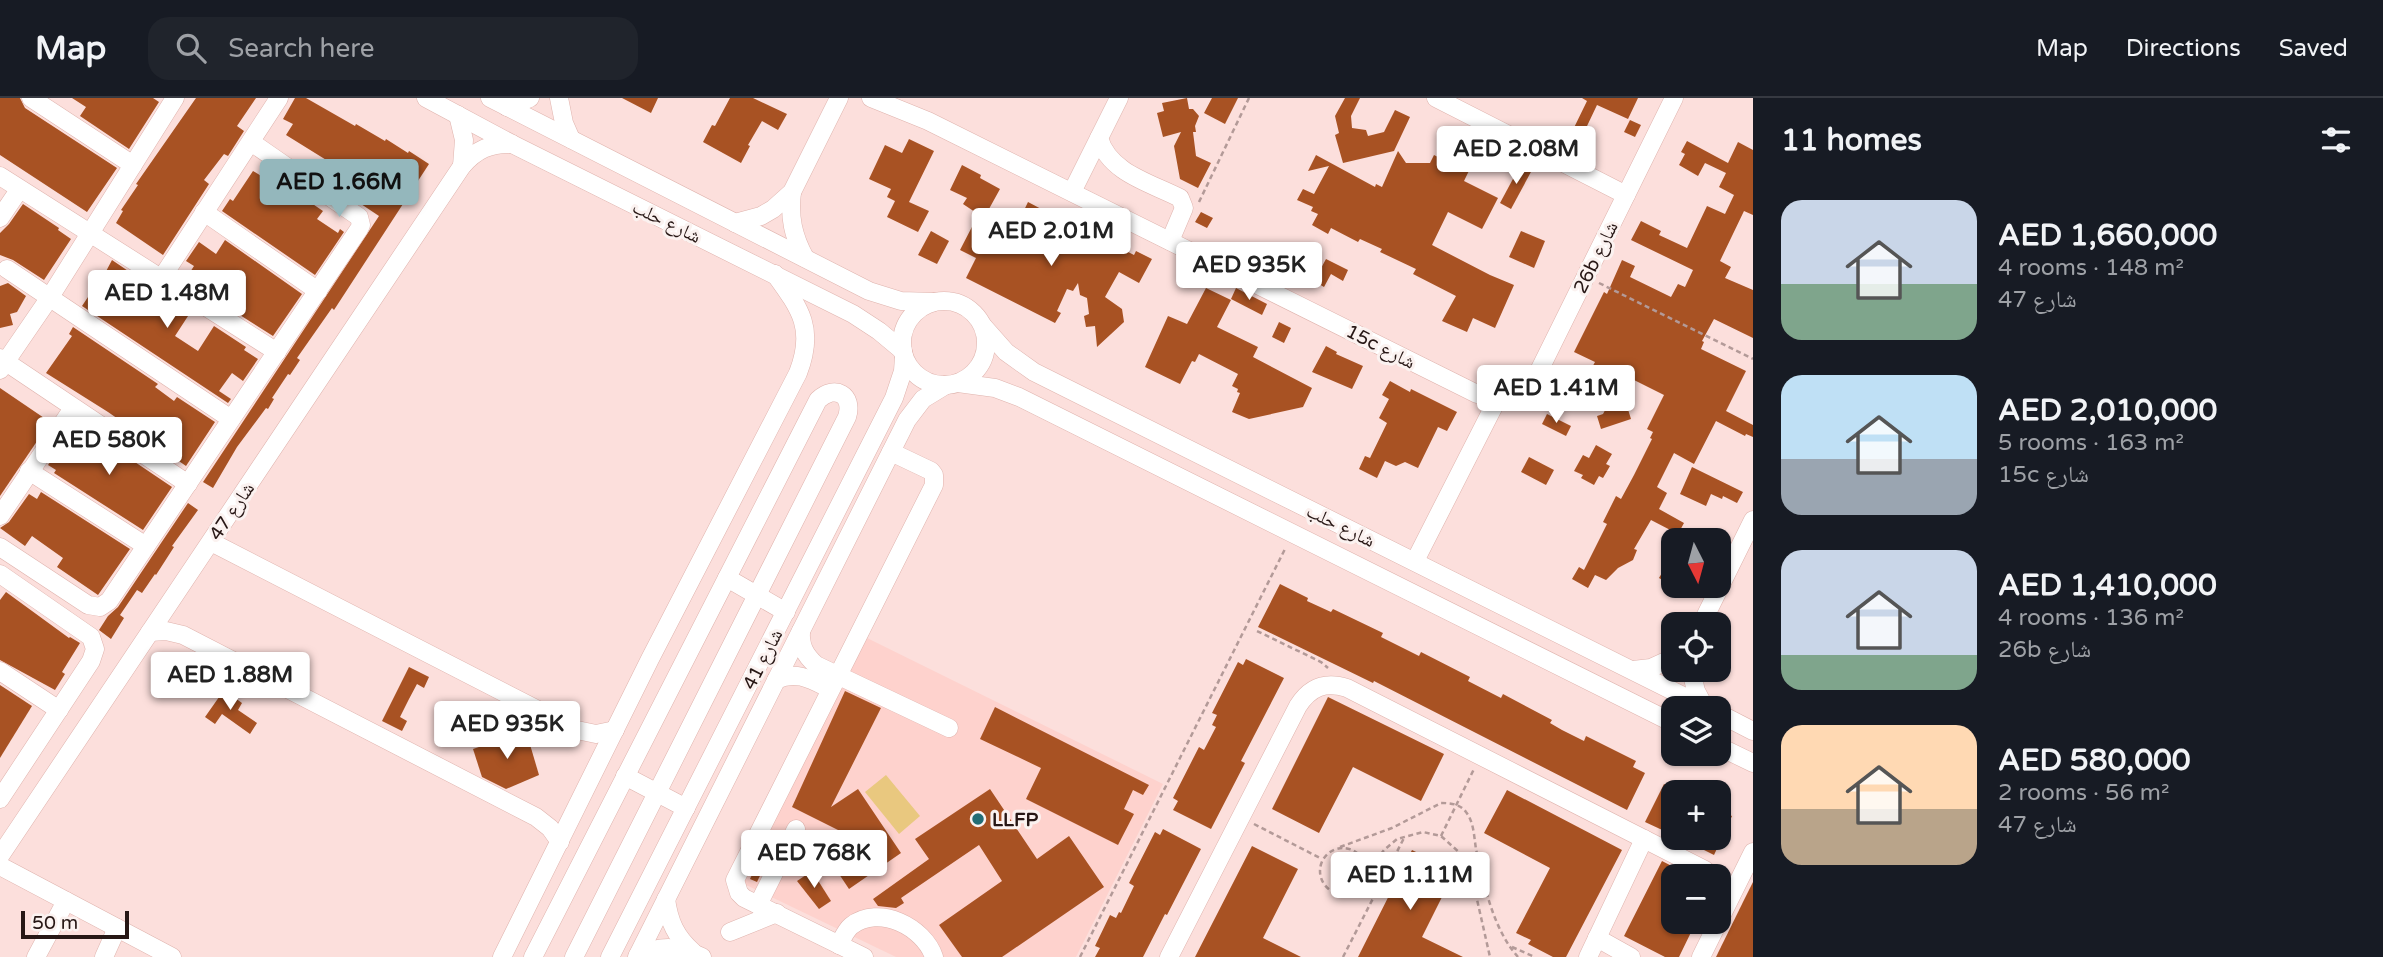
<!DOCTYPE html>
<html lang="en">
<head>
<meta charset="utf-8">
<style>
  :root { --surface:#171b24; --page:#20242c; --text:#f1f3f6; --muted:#9ea1a6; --line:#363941; --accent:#94b7bc }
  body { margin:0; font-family:"Varela Round","Noto Naskh Arabic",sans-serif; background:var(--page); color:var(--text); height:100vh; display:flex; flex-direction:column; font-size:26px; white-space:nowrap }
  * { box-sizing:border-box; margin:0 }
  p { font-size:23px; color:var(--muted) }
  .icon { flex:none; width:38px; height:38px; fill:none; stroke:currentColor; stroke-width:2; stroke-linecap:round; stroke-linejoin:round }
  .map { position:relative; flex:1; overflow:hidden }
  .details { display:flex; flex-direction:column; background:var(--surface); width:630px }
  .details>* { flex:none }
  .needle { width:46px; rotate:174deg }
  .tools { position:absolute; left:1661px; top:430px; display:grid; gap:14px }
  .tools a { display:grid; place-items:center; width:70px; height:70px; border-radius:14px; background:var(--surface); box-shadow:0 2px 5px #0004; font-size:35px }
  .scale { position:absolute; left:21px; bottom:18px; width:108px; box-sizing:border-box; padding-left:7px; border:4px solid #271715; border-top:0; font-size:19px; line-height:24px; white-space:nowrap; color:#271715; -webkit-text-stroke:5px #fbf2f0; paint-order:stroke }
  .price { position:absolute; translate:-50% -60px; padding:0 16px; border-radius:7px; background:#fff; color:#222; font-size:23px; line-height:46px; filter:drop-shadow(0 2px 4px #0008) }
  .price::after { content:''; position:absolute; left:50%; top:42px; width:21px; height:16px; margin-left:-10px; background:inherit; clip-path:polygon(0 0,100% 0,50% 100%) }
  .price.on { background:var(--accent); color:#111 }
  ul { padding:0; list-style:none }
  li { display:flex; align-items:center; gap:21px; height:175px; padding:0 28px }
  li span { display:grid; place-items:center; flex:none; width:196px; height:140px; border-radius:21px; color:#555 }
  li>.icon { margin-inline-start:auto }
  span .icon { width:84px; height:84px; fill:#fffc; stroke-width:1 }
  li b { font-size:30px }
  h2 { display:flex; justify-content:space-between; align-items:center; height:84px; padding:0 28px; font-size:30px }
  header { display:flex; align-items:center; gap:42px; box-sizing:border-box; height:98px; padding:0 35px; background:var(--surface); border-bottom:2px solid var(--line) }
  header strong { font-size:33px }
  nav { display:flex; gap:38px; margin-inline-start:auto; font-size:24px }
  .search { width:490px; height:63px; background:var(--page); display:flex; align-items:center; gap:18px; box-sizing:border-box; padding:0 24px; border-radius:21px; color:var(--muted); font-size:26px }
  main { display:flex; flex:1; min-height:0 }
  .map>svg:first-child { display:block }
  .built { fill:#fed2cd }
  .green { fill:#e9c87f }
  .building { fill:#a85223 }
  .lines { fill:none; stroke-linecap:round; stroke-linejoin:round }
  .minor-casing { stroke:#dfb3ad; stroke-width:19 }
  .path { stroke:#b39a98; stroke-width:2.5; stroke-dasharray:5 3.5; stroke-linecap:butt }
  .minor { stroke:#fff; stroke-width:18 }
  .poi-dot { fill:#236d75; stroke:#fbf2f0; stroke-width:2.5 }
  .labels { text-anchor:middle; stroke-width:6; stroke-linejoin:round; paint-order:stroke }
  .street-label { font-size:19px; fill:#271715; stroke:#fbf2f0 }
  .poi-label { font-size:19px; font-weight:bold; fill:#271715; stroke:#fbf2f0; text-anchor:start }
</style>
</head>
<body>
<header>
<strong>Map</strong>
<div class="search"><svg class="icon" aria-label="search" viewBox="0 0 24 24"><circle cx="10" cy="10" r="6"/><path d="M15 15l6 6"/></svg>Search here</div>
<nav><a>Map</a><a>Directions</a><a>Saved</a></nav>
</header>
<main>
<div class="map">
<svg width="1753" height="859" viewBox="0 0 1753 859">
  <rect width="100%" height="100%" fill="#fcdfdc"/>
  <polygon class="built" points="865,539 1163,686 1076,859 896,859 742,785"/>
  <polygon class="green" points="886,677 920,718 899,736 865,694"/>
  <g class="building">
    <polygon points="0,0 20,0 25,10 117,70 87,114 0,57"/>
    <polygon points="72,0 153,0 159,4 129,51 80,18 86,9"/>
    <polygon points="196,0 256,0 237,28 244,33 228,58 224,56 204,82 209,86 163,157 116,125 123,113 121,112 138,87 136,86"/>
    <polygon points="295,0 306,0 355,28 356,26 385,43 386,41 408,55 409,53 429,66 334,212 332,210 297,260 300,262 290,277 288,276 272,300 274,301 268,311 266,310 237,349 213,390 203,384 379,118 352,100 356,95 338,83 344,73 286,37 293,26 283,21"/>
    <polygon points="622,0 658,0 651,15"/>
    <polygon points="730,0 753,0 787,16 778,32 762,23 748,47 750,48 741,65 703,44 712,27 715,28"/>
    <polygon points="1187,0 1189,11 1193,11 1199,18 1195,28 1196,34 1193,34 1196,58 1211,65 1198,90 1180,81 1174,48 1181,34 1163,39 1157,15 1164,13 1162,5"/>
    <polygon points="1212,0 1238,0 1225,26 1204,15"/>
    <polygon points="1345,0 1360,0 1351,18 1352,30 1366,32 1368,38 1384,34 1395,12 1410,19 1394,53 1343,65 1335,37 1339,35 1335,18"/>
    <polygon points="1582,0 1638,0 1628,21 1597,7 1578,47 1568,42 1587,3"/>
    <polygon points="1630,22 1641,27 1635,39 1624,34"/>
    <polygon points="1459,37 1482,46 1464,83 1498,100 1482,131 1448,114 1432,147 1490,177 1514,187 1495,230 1473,220 1467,234 1442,223 1456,198 1413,176 1416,171 1380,154 1382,151 1360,141 1358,144 1331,130 1328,136 1312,127 1318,116 1311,113 1313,109 1297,102 1303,91 1314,96 1329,68 1308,73 1316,57 1375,89 1376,86 1382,89 1398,53 1406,65 1430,65 1434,57 1446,63"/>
    <polygon points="909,41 934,53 909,104 929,113 918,134 887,119 895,103 887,99 891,91 869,81 885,47 902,55"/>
    <polygon points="1687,43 1728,65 1738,44 1753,52 1753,117 1744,113 1720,163 1731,169 1725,180 1753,192 1753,240 1714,221 1702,243 1704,244 1701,251 1746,273 1726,313 1753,327 1753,339 1746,336 1745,338 1716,323 1694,366 1674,355 1657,389 1667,395 1659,411 1684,425 1678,436 1651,422 1634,451 1637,452 1633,462 1618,470 1606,482 1595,477 1588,490 1572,481 1579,469 1584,472 1607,426 1603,424 1616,398 1621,401 1634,377 1652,341 1650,340 1653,334 1647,331 1664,297 1616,273 1631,321 1601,331 1597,318 1603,316 1611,301 1605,284 1589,275 1595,264 1574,254 1604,194 1607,196 1622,162 1635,168 1630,179 1671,199 1678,186 1685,189 1693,172 1631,142 1641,123 1661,133 1659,137 1687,150 1707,108 1725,116 1734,97 1719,89 1726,75 1705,65 1698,78 1679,67 1685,56 1681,54"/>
    <polygon points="1521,66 1532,72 1511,111 1500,105"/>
    <polygon points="962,67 981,77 980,80 1000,91 984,120 963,106 967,100 950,92"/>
    <polygon points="253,73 287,94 292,86 301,92 298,96 323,113 317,121 338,135 340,131 344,134 315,177 222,113 230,101 233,103"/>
    <polygon points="1028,104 1045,113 1038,127 1041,129 1037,137 1058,147 1072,123 1092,134 1091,135 1134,157 1136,153 1152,161 1139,185 1119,174 1105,199 1122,211 1124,224 1097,249 1095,228 1086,229 1084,218 1089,216 1087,200 1080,197 1078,185 1073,193 1067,191 1057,213 1061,215 1055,225 966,180 976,160 960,152 975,123 1004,123 1012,137"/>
    <polygon points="23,106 59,130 58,132 71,141 44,182 13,162 0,157 0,135 9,126"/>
    <polygon points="1201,114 1213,120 1207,130 1195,124"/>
    <polygon points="931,133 949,143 937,166 918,157"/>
    <polygon points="1521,133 1545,143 1534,170 1509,159"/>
    <polygon points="225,142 302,196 273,238 185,182 194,168 186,163 199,144 216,156"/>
    <polygon points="1326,161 1348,172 1343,183 1331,176 1324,189 1314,183"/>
    <polygon points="112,162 190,215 175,238 198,253 214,228 246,249 244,252 258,261 243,283 232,275 219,293 231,301 228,305 82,208 90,196 93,198"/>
    <polygon points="8,185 26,198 17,214 10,216 13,227 0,230 0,188"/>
    <polygon points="1206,190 1231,202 1217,229 1258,249 1253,259 1312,290 1303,309 1249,321 1232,314 1240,295 1237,294 1238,291 1232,288 1238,276 1199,256 1195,264 1192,263 1180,286 1145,269 1168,218 1187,226"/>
    <polygon points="1236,190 1267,206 1262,217 1231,201"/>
    <polygon points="1279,224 1291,230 1284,245 1272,239"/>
    <polygon points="73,229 158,286 155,289 174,303 177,299 215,324 186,368 108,314 46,275 72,238 69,236"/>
    <polygon points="1326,248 1337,254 1336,256 1363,268 1352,291 1312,274"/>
    <polygon points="1390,283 1410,294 1411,291 1457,314 1447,333 1438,329 1418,370 1405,364 1396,368 1385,363 1377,380 1359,371 1365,358 1370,360 1387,325 1379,320 1389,301 1382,297"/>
    <polygon points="0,290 50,324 0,398"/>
    <polygon points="1547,316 1571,328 1566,338 1542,326"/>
    <polygon points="77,325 172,389 143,432 54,375 56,372 48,367"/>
    <polygon points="1596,347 1612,356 1606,366 1610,368 1603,380 1599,378 1594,387 1581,380 1583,377 1574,373 1583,357 1589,360"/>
    <polygon points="1529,359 1554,372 1546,387 1521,374"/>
    <polygon points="1692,369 1743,394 1737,405 1723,398 1722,401 1711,396 1706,408 1680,396"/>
    <polygon points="41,394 130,451 98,497 57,469 63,460 32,438 25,448 0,430 9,424 29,396 37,401"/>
    <polygon points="188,405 198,412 172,448 174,449 156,477 155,476 142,495 137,492 120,517 124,520 111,541 99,532 108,518 118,509"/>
    <polygon points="1673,456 1673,488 1659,480"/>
    <polygon points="1280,486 1308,500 1307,503 1331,514 1333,511 1383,535 1381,539 1419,558 1421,554 1470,579 1468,583 1501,600 1503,596 1552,622 1550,625 1562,632 1584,643 1586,638 1636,663 1633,669 1645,675 1627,712 1374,583 1373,585 1258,529"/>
    <polygon points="6,494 69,540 70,539 80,545 62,574 65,576 55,592 0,562 0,502"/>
    <polygon points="1246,561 1284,580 1241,663 1245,665 1211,731 1173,712 1178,703 1173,700 1199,649 1204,652 1216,629 1212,627 1217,617 1212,615 1238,564 1243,567"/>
    <polygon points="409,569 429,579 424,590 417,586 409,601 400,619 407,623 402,633 382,623"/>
    <polygon points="207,575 218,581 210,594 199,588"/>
    <polygon points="0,587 32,608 0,660"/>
    <polygon points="224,592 242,605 238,612 257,625 250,636 222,616 215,626 205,619"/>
    <polygon points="845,593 881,610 831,709 858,691 901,755 849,791 829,761 841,753 835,744 846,736 792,709"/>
    <polygon points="1328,599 1444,656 1421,703 1353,669 1319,735 1272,711"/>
    <polygon points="995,609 1149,687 1143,697 1133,692 1124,711 1134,716 1118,747 1026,701 1041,670 980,641"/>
    <polygon points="526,633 539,677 506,691 482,679 473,651"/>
    <polygon points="1664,686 1673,690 1673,737 1645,724"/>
    <polygon points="990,691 1037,761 1069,738 1104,789 1002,859 962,859 939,827 1002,783 979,747 901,800 904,805 896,810 878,808 873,801 929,761 915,741"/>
    <polygon points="1507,692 1622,752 1566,859 1553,859 1528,846 1531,842 1516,835 1550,770 1484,735"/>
    <polygon points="1718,712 1732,718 1714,757 1680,740 1718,740"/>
    <polygon points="1163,731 1201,751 1167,817 1165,816 1143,859 1095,859 1100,850 1095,848 1110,817 1116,820 1119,814 1121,815 1134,788 1129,785 1155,734 1160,737"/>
    <polygon points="1252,748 1298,771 1263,840 1301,859 1195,859"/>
    <polygon points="1412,752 1455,773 1422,839 1463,859 1358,859"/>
    <polygon points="759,761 766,765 757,784 750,781"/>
    <polygon points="1662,763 1693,779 1673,779 1673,824 1696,824 1679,859 1665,859 1624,838"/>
    <polygon points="812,773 831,803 819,811 797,783"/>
    <polygon points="1753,784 1753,859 1716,859 1744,802"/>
  </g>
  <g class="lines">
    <defs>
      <g id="minor">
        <polyline points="31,0 133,67"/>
        <polyline points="426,0 512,46 853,216 879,233 903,253"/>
        <polyline points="490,0 869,193 901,203 934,204"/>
        <polyline points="559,0 564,25 571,41"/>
        <path d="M871 0 928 23 1477 296C1500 303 1519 297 1536 279L1674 0"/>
        <polyline points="1436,0 1626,97"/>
        <polyline points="507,9 530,0"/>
        <polyline points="458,17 464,42 462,68"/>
        <path d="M1099 40C1109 75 1151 85 1180 100L1184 110 1170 143"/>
        <polyline points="0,78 277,254"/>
        <path d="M792 94C789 119 793 138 805 160"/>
        <polyline points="1072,94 1119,0"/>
        <polyline points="204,114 318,193"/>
        <polyline points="0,120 19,92"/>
        <polyline points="735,125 761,118 773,111 792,94 839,0"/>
        <polyline points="7,171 231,321"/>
        <polyline points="161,181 279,0"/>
        <circle cx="944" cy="245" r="42"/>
        <polyline points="983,228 1006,254 1034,274 1709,611"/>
        <polyline points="0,260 188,386"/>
        <polyline points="0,272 50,199 175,0"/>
        <polyline points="958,285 995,290 1019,299 1673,625"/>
        <polyline points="29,373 146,448"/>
        <polyline points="0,418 73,310"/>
        <polyline points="211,444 577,632 596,636 615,632"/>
        <polyline points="0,449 88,507 100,509 109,503 359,131 361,127 359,119 251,44"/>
        <polyline points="1415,463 1498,300"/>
        <polyline points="0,476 91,539 95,551 91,563 0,701"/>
        <polyline points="727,480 786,514"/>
        <polyline points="1701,527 1753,422"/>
        <path d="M801 533C800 548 805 557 816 567L949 630"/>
        <polyline points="150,534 166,533 183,537 536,719 550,730 560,744"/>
        <polyline points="1633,572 1651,570 1673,560"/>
        <polyline points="1691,572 1696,593 1704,608"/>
        <polyline points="0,573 59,612"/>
        <path d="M776 582C796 572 812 582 830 591"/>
        <polyline points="1718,615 1753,633"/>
        <polyline points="1718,648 1753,665"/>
        <polyline points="625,678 686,710"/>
        <path d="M0 758 462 68C476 52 490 45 512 46"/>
        <polyline points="0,768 172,859"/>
        <path d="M666 801C669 824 676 839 693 854"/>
        <polyline points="758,807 796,731"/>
        <polyline points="730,834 777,815"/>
        <polyline points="1597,840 1631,859"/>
        <path d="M839 847C842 841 846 832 851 828 879 806 924 829 934 859"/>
        <path d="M638 857C661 847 680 848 702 859"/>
        <polyline points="36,859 66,803"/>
        <polyline points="104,859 117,830"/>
        <path d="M502 859 650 561 798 275C815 231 801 212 775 176"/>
        <path d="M533 859 818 302C835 286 854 297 847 319L574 859"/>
        <polyline points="610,859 894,300 903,273 904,259"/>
        <polyline points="637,859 907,322 923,301 946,287"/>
        <polyline points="864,859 744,800 739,795 735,782 934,387 934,377 931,373 891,354"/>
        <path d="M1169 859 1298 608C1310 589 1325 583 1347 590L1705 772"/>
        <polyline points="1588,859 1644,741"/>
        <polyline points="1701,859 1753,754"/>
      </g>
    </defs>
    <use href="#minor" class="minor-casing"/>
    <g class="path">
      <polyline points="1199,104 1249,0"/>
      <polyline points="1599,185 1753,261"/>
      <polyline points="1257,533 1321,564 1328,570"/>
      <polyline points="1254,726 1322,761"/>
      <polyline points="1441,738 1474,671"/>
      <path d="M1340 749 1392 730 1441 705C1451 705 1460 706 1466 714 1474 724 1474 739 1476 751 1484 787 1493 831 1518 859"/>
      <circle cx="1343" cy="773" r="23"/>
      <polyline points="1366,777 1384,752 1397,741 1423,734 1441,738 1460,755 1471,775 1490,859"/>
      <polyline points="1512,849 1535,859"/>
      <polyline points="1080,859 1286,449"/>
      <polyline points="1343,859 1405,738"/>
    </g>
    <use href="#minor" class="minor"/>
  </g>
  <circle class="poi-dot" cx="978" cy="721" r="7"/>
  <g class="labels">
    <g class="street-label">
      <text transform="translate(667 123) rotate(26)" y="7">شارع حلب</text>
      <text transform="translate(1595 159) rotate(-64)" y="7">26b شارع</text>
      <text transform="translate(1381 248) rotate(27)" y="7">15c شارع</text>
      <text transform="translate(231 413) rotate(-56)" y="7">شارع 47</text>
      <text transform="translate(1341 427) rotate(26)" y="7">شارع حلب</text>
      <text transform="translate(762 561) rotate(-63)" y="7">شارع 41</text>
    </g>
    <g class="poi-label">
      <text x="992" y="728">LLFP</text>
    </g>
  </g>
</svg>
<div class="tools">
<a><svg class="needle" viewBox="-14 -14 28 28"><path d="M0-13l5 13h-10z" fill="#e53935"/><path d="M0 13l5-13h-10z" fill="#9ea1a6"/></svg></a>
<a><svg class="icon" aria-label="locate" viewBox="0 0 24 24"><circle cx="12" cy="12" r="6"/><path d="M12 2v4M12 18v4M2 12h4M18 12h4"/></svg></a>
<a><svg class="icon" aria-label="layers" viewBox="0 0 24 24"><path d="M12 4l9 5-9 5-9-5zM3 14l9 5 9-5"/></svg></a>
<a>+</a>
<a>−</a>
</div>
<div class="scale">50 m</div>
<b class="price" style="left:1516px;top:88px">AED 2.08M</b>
<b class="price on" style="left:339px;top:121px">AED 1.66M</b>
<b class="price" style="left:1051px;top:170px">AED 2.01M</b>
<b class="price" style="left:1249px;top:204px">AED 935K</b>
<b class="price" style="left:167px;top:232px">AED 1.48M</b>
<b class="price" style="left:1556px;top:327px">AED 1.41M</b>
<b class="price" style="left:109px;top:379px">AED 580K</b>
<b class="price" style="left:230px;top:614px">AED 1.88M</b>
<b class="price" style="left:507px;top:663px">AED 935K</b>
<b class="price" style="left:814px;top:792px">AED 768K</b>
<b class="price" style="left:1410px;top:814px">AED 1.11M</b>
</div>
<section class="details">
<h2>11 homes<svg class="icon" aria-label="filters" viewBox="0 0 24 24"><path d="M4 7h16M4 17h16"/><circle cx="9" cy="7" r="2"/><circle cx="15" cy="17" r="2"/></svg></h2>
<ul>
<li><span style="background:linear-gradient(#c9d6e8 60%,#7fa58c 0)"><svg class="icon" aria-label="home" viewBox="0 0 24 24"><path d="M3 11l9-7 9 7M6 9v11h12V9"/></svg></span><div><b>AED 1,660,000</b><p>4 rooms · 148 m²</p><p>شارع 47</p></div></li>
<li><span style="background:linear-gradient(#bfe0f5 60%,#9aa5b1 0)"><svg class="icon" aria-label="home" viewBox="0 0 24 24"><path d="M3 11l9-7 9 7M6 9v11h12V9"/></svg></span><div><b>AED 2,010,000</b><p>5 rooms · 163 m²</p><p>15c شارع</p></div></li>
<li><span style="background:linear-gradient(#c9d6e8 75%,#7fa58c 0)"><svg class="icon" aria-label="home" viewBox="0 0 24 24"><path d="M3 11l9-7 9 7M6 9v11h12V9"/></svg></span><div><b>AED 1,410,000</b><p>4 rooms · 136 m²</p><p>26b شارع</p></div></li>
<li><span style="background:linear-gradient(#ffd9b3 60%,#b9a48a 0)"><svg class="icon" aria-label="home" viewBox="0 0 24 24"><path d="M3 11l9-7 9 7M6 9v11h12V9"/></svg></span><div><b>AED 580,000</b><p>2 rooms · 56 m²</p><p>شارع 47</p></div></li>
</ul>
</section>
</main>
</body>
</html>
